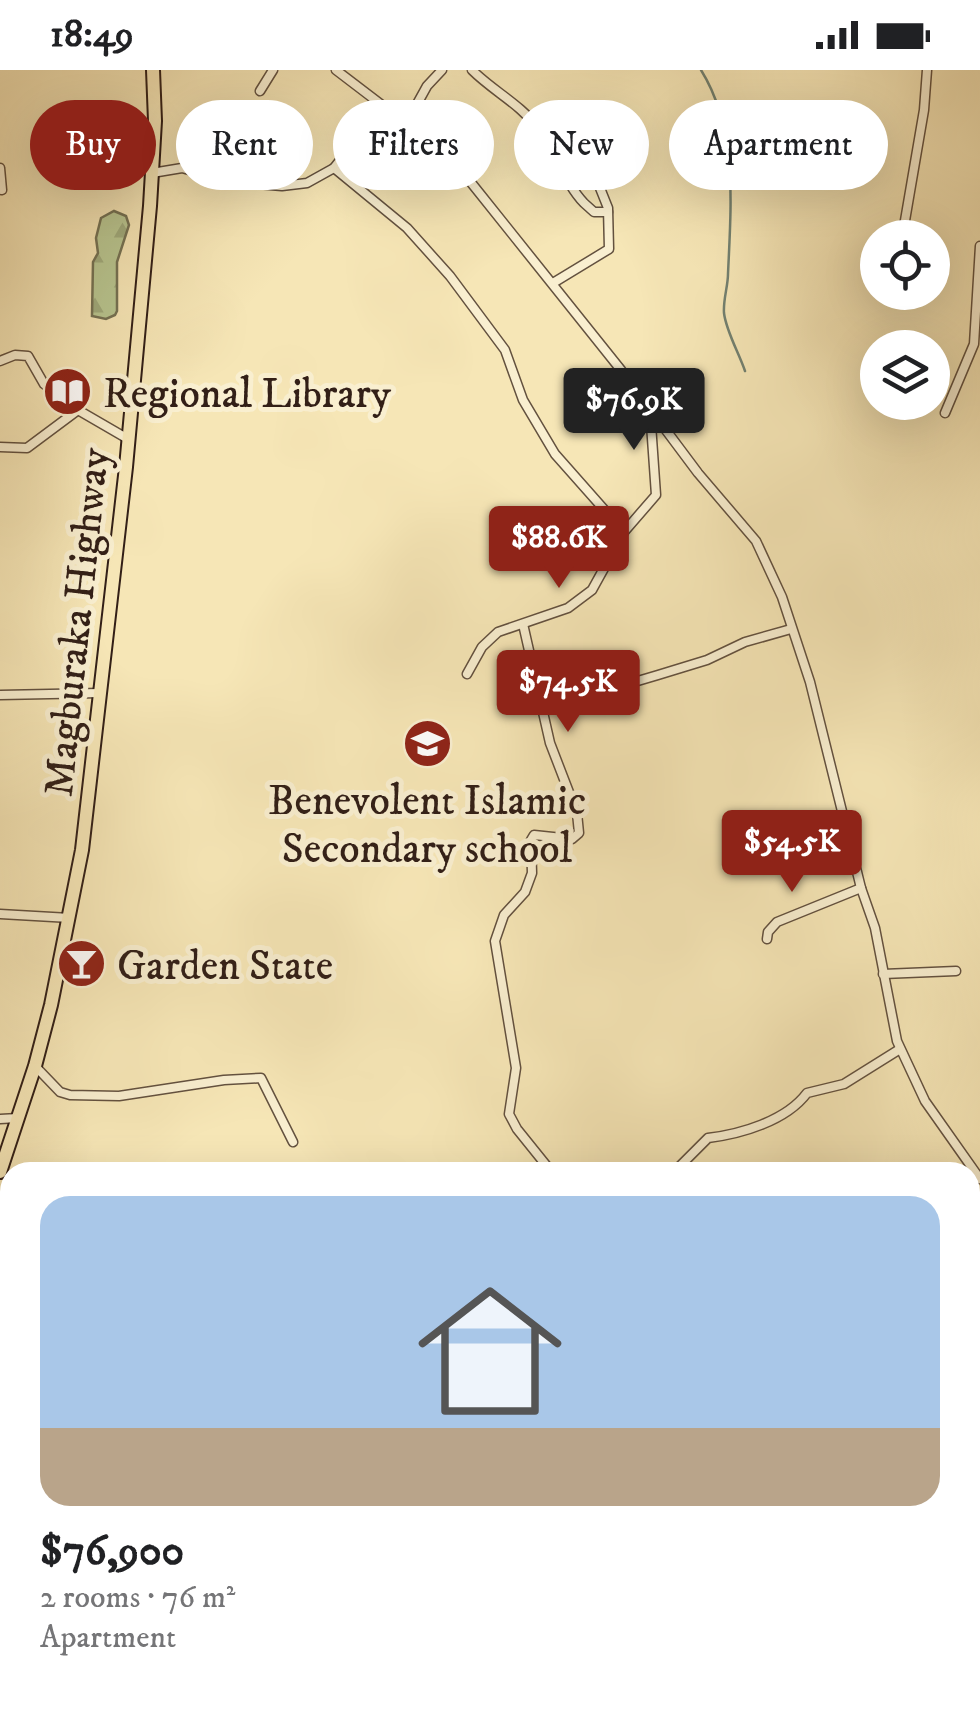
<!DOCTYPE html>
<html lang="en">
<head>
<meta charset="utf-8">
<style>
  :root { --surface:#fff; --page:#f6f6f6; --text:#202124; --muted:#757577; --accent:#8f2418 }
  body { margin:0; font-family:"IM FELL DW Pica",serif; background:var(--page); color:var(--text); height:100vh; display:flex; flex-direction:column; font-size:38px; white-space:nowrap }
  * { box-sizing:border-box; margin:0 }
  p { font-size:32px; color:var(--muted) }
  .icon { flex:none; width:55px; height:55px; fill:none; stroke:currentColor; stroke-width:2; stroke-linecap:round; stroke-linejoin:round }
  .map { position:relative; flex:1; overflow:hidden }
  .panel { position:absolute; left:0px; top:1092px; width:980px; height:552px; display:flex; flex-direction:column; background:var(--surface); border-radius:30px 30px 0 0; box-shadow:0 10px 40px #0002 }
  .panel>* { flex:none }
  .guide { position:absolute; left:30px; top:30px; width:920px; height:90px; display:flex; gap:20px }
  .buttons { position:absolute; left:860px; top:150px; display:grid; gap:20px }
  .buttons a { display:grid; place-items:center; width:90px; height:90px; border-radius:50%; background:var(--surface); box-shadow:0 10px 40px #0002; font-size:50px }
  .price { position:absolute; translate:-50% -85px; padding:0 22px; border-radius:10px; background:var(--accent); color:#fff; font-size:32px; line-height:65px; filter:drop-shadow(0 2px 5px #0008) }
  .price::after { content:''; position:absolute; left:50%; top:60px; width:30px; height:22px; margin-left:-15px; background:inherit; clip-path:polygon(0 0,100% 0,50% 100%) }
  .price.on { background:#222; color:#fff }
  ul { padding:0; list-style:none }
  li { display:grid; align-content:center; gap:20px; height:530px; padding:0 40px }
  li span { display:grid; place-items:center; height:310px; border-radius:30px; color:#555 }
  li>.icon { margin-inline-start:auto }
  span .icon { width:180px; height:180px; fill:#fffc; stroke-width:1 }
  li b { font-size:42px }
  .chip { padding:0 35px; border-radius:45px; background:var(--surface); box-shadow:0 10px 40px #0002; font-size:35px; line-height:90px }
  .chip.on { background:var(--accent); color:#fff }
  .status { display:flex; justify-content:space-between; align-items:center; height:70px; padding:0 50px; background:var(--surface); direction:ltr }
  .status svg { height:28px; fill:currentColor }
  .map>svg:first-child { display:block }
  .forest { fill:url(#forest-firs); stroke:#757254; stroke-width:2.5 }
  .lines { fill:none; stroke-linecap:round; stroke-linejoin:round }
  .stream { stroke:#728070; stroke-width:2.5 }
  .street-casing { stroke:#63513f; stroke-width:11 }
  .primary-casing { stroke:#321f17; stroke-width:16 }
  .street { stroke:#f9efd0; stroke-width:8 }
  .primary { stroke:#f6e6b6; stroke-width:12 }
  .labels { text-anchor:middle; stroke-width:10; stroke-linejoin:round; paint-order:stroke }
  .poi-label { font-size:42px; fill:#321f17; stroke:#f9efd0; text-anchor:start }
  .street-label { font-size:42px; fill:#321f17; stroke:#f9efd0 }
</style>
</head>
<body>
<div class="status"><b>18:49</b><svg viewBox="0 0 49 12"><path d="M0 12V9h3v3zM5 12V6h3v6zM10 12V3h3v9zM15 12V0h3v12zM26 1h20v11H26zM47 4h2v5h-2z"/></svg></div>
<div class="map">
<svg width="980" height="1644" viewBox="0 0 980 1644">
  <defs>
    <pattern id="forest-firs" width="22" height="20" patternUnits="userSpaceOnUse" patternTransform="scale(2.5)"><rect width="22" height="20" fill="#b8c691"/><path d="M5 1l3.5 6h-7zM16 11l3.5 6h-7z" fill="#9faa7c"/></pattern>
  </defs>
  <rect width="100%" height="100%" fill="#f6e6b6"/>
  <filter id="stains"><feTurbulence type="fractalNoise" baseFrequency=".002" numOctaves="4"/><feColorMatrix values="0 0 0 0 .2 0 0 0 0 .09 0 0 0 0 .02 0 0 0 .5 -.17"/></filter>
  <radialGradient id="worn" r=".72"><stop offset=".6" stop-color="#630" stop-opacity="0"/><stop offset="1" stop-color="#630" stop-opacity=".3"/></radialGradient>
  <polygon class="forest" points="114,141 126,146 129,155 117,192 117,241 115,245 106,249 92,246 93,192 98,183 96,168 101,148"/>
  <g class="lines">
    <path class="stream" d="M701 0C738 59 731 136 728 204 728 216 723 230 724 243 726 261 739 283 745 301"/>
    <defs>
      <g id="street">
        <polyline points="336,0 429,71 469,110 621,300 698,403 756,471 782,527 810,612 861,818 875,858 897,971 925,1031 980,1109"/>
        <path d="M472 0C493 21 520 34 538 58 556 81 564 112 584 133L594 142H608"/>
        <polyline points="260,21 273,0"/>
        <polyline points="406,54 427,16 442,0"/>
        <polyline points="0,98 2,120"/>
        <polyline points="334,98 407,158 450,206 505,280 523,330 555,384 624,462"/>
        <polyline points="152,103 182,98 232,112 282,116 307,113 334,98 383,36"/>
        <polyline points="902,168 924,40 927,0"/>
        <polyline points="553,213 609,179 608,138 600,118 607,93 606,76"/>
        <polyline points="902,233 902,222"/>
        <polyline points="0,291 15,285 28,286 44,314 78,340 128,369"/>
        <polyline points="945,343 974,274 980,176"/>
        <polyline points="0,377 27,378 78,340"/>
        <polyline points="523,554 550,673 577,743 579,763 572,769 534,765 531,770 532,803 525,822 504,845 495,871 516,998 509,1044 517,1059 550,1100"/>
        <polyline points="467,604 482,577 498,562 568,538 592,520 624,462 656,425 650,340"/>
        <polyline points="0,625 100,623"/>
        <polyline points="543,634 570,631 658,605 707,590 745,572 791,559"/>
        <polyline points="0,844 70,848"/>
        <polyline points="767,869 768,862 777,852 861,818"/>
        <polyline points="883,904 956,901"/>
        <polyline points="35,996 60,1022 70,1025 119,1026 224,1010 261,1008 293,1072"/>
        <polyline points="0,1049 18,1048"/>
        <path d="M674 1102 708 1068C741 1064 786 1051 807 1023L844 1014 900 979"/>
        <polyline points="0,1258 10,1261"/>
        <polyline points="970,1505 980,1509"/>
        <polyline points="0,1572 10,1614"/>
        <polyline points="42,1635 60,1644"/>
        <polyline points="452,1635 476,1644"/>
        <polyline points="643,1644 647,1635"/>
        <polyline points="718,1644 718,1642"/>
        <polyline points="770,1644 773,1635"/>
      </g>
      <polyline id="primary" points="0,1102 35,996 51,935 82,780 126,397 150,136 155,51 153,0"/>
    </defs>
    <use href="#street" class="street-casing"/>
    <use href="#primary" class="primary-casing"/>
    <use href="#street" class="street"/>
    <use href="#primary" class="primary"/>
  </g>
  <defs>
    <symbol id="library-disc" viewBox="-11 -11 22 22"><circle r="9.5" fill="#8f2418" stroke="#f9efd0"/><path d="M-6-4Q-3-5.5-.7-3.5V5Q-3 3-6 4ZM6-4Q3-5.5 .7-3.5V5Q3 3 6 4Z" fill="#fff"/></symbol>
    <symbol id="school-disc" viewBox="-11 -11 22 22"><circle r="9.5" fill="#8f2418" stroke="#f9efd0"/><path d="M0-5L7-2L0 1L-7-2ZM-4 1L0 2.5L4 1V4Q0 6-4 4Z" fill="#fff"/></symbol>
    <symbol id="bar-disc" viewBox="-11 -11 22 22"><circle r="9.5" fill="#8f2418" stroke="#f9efd0"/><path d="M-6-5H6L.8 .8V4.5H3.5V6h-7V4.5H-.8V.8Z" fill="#fff"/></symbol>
  </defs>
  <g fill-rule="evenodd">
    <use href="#library-disc" x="40" y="294" width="55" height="55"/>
    <use href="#school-disc" x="400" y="646" width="55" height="55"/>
    <use href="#bar-disc" x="54" y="866" width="55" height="55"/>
  </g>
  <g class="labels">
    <g class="poi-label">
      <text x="103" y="337">Regional Library</text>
      <text x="427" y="744" text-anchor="middle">Benevolent Islamic<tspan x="427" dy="48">Secondary school</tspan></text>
      <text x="117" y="909">Garden State</text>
    </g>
    <g class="street-label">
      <text transform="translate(75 552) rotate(-84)" y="15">Magburaka Highway</text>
    </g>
  </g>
  <rect width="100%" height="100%" filter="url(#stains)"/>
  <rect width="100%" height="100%" fill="url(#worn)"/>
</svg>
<div class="buttons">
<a><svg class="icon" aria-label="locate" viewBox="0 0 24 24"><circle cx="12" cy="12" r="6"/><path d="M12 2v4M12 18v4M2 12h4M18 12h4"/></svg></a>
<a><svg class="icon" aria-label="layers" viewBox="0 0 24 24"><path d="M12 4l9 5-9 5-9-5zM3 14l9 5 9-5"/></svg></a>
</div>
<b class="price on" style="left:634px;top:383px">$76.9K</b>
<b class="price" style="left:559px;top:521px">$88.6K</b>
<b class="price" style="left:568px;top:665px">$74.5K</b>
<b class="price" style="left:792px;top:825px">$54.5K</b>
<div class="guide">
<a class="chip on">Buy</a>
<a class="chip">Rent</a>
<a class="chip">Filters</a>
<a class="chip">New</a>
<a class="chip">Apartment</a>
</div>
<section class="panel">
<ul>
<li><span style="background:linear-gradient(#a9c7e8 75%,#b9a48a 0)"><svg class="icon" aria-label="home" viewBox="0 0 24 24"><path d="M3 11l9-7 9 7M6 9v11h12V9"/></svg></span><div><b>$76,900</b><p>2 rooms · 76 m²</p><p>Apartment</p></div></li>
</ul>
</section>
</div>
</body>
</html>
